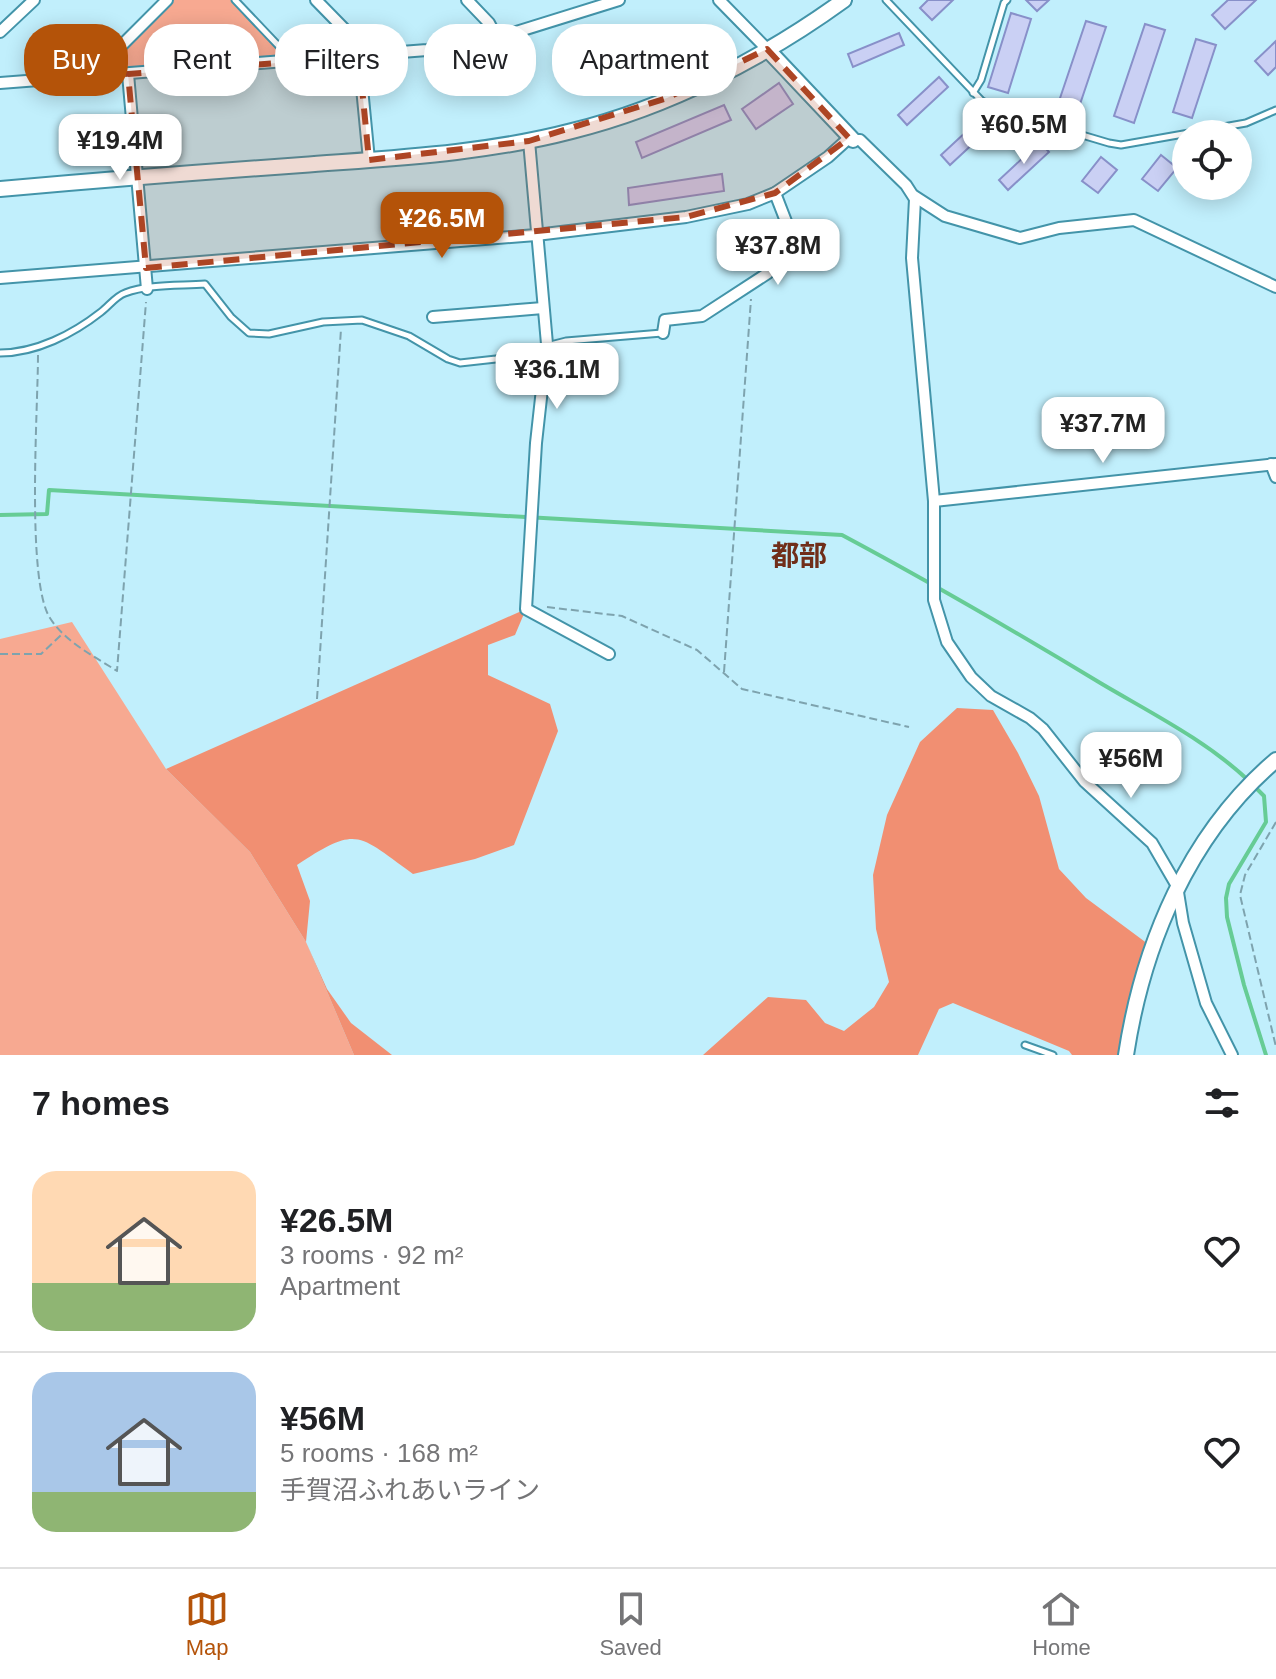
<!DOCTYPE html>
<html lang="en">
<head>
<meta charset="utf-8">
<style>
  :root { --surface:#fff; --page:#f6f6f6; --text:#202124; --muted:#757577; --line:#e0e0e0; --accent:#b45309 }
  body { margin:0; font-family:Arial,"Noto Sans JP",sans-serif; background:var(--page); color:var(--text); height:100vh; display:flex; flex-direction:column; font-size:30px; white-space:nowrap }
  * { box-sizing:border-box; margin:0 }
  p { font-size:26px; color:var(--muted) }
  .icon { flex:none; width:44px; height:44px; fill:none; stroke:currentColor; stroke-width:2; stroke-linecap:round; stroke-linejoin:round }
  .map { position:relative; height:1055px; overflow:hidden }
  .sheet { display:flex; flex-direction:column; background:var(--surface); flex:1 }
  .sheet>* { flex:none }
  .banner { position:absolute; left:24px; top:24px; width:800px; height:72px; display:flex; gap:16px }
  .controls { position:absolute; left:1172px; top:120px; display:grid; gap:16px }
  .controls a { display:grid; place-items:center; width:80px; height:80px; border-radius:50%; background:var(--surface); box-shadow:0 4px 20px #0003; font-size:40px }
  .price { position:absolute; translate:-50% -68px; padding:0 18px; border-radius:16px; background:#fff; color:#222; font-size:26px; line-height:52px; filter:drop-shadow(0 2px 4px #0008) }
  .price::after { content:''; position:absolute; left:50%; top:48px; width:24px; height:18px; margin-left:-12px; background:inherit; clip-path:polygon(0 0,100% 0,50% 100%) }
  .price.current { background:var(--accent); color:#fff }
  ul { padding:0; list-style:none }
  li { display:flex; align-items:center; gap:24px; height:200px; padding:0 32px }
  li+li { border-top:2px solid var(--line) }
  li span { display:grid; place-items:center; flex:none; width:224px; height:160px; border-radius:24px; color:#555 }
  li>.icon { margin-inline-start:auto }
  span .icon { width:96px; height:96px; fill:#fffc; stroke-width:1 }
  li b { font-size:34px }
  h2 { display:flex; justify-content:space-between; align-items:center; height:96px; padding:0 32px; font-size:34px }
  .pill { padding:0 28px; border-radius:32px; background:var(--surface); box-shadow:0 4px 20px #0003; font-size:28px; line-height:72px }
  .pill.current { background:var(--accent); color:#fff }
  .dock { display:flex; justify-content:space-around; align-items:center; height:112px; border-top:2px solid var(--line); background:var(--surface); font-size:22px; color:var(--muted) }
  .dock a { display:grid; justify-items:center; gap:4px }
  .dock .current { color:var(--accent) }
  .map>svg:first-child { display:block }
  .green { fill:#f7a991 }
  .forest { fill:#f18f72 }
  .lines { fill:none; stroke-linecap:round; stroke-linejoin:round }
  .stream { stroke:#66cc95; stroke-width:4 }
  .building { fill:#cad0f4; stroke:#8890c9; stroke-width:2 }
  .lane-casing { stroke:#4394a9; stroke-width:9 }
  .street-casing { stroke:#4394a9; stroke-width:14 }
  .secondary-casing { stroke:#4394a9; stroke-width:18 }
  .path { stroke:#7ea3ae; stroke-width:2; stroke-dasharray:8 4; stroke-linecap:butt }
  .lane { stroke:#fff; stroke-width:5 }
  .street { stroke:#fff; stroke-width:10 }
  .secondary { stroke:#fff; stroke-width:14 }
  .marked { fill:#ad4524; fill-opacity:0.2; stroke:#ad4524; stroke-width:6; stroke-dasharray:16 10; stroke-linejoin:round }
  .labels { text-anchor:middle; stroke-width:8; stroke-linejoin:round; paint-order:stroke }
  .quarter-label { font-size:28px; font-weight:bold; fill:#702e19; stroke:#c1effc }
</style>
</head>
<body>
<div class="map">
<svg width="1276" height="1055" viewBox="0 0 1276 1055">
  <rect width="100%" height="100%" fill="#c1effc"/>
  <g class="green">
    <polygon points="167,0 235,0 294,62 107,75 116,51"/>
    <polygon points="72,622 166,769 250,852 306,942 354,1055 0,1055 0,639"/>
  </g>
  <g class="forest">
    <path d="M526 609 515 635 488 645V675L550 704 558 731 514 845 475 859 413 874C357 834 358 825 297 865L310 901 306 942 327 989 351 1023 392 1055H354L306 942 250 852 166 769Z"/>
    <polygon points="957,708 993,710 1018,753 1039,796 1059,869 1086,898 1152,947 1126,1055 1072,1055 1069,1051 953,1003 939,1009 918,1055 703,1055 768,997 806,1000 825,1023 844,1031 874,1007 889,982 876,929 873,875 887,815 920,742"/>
  </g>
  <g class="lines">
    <g class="stream">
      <path d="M0 515 47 514 49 490 842 535C930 582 1016 632 1102 684 1151 713 1207 741 1249 781"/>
      <polyline points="1255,787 1264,796 1266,822 1229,884 1226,898 1227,917 1244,985 1266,1055"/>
    </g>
  </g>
  <g class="building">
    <polygon points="928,0 953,0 932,20 920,8"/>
    <polygon points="1026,0 1049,0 1037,11"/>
    <polygon points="1228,0 1256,0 1225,29 1212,15"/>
    <polygon points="1011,13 1031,19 1008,93 988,87"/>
    <polygon points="1086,21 1106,27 1075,119 1055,113"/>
    <polygon points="1145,24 1165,30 1134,123 1114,116"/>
    <polygon points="899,33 904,45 853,67 848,54"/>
    <polygon points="1196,39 1216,45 1192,118 1173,112"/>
    <polygon points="1276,41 1276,67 1268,75 1255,61"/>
    <polygon points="939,77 948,87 907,125 898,115"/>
    <polygon points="779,83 793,104 756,129 742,109"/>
    <polygon points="724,105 731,120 642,158 636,142"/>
    <polygon points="982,117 991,127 950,165 941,155"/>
    <polygon points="1040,142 1049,152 1008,190 999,180"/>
    <polygon points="1161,155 1177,168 1158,191 1142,179"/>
    <polygon points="1101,157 1117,170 1098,193 1082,181"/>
    <polygon points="722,174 724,191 629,205 628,188"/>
  </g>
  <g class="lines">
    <defs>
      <g id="lane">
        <polyline points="235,0 292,60"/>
        <polyline points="886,0 982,101 998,110 1109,143 1121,145 1246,123 1276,110"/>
        <polyline points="973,93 981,80 1004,3 1007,0"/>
        <path d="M0 353C36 353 73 334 101 312 109 306 116 296 125 293 149 284 180 286 205 284L231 317 249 333 269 334 323 322 362 320 409 336 448 359 460 363 496 359 566 341 662 333"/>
        <polyline points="1025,1045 1053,1055"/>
      </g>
      <g id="street">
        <polyline points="316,0 356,41 359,57 369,160"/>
        <polyline points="467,0 489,23 497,38"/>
        <polyline points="719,0 767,49"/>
        <polyline points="0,32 34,0"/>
        <polyline points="128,74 147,289"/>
        <polyline points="107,75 116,51 167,0"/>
        <polyline points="0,83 427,50 497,38 619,0"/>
        <polyline points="853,140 860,140 906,185 915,199 912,258 934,501 934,600 947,642 971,677 991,696 1030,718 1043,729 1084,781 1152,843 1177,886 1183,923 1206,1003 1232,1055"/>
        <polyline points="529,141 547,344 536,443 526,609 609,654"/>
        <polyline points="914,196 945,216 1020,238 1059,228 1134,220 1276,287"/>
        <polyline points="0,278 536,235 686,217 748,204 775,193 828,157 849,138"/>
        <polyline points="433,317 543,308"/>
        <polyline points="663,333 665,320 702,316 768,273 779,259 788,241 787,224 775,193"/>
        <polyline points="1271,464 1276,477"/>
        <polyline points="934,501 1276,464"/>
      </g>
      <g id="secondary">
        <polyline points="767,49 853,140"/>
        <path d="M0 189C101 180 201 172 302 165 393 158 484 154 572 131 669 107 764 58 844 0"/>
        <path d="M1126 1055C1143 944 1189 834 1276 760"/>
      </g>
    </defs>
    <use href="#lane" class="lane-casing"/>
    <use href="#street" class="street-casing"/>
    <use href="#secondary" class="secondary-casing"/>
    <g class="path">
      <path d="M38 355C38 408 26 581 50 618 65 642 94 656 117 671L146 302"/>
      <polyline points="547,607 622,616 697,650 742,689 909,727"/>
      <polyline points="0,654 41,654 61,635"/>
      <polyline points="724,672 751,299"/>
      <polyline points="317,699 341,329"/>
      <polyline points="1276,822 1245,875 1240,895 1276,1047"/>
    </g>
    <use href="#lane" class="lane"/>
    <use href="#street" class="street"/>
    <use href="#secondary" class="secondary"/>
  </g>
  <path class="marked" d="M767 49 849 138 775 193 686 217 146 268 128 74 359 57 369 160 529 141 667 98Z"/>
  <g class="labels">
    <g class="quarter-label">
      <text x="799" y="565">都部</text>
    </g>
  </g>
</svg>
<div class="controls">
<a><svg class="icon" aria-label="locate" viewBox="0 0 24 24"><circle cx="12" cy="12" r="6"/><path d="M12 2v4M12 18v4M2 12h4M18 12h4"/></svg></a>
</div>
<b class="price" style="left:1024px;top:166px">¥60.5M</b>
<b class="price" style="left:120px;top:182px">¥19.4M</b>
<b class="price current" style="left:442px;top:260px">¥26.5M</b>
<b class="price" style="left:778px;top:287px">¥37.8M</b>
<b class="price" style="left:557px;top:411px">¥36.1M</b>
<b class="price" style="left:1103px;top:465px">¥37.7M</b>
<b class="price" style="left:1131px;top:800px">¥56M</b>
<div class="banner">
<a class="pill current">Buy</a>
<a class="pill">Rent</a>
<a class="pill">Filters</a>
<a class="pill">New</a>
<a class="pill">Apartment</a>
</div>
</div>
<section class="sheet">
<h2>7 homes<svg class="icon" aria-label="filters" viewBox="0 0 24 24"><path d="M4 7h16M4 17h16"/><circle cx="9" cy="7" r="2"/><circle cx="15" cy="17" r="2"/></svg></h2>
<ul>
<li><span style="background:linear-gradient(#ffd9b3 70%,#8fb573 0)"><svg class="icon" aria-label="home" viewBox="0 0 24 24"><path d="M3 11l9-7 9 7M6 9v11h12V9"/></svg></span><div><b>¥26.5M</b><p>3 rooms · 92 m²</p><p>Apartment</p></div><svg class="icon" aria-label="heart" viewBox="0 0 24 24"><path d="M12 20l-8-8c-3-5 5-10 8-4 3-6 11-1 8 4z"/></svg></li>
<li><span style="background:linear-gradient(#a9c7e8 75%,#8fb573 0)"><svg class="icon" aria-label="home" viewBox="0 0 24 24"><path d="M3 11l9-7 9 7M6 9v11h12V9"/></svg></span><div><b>¥56M</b><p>5 rooms · 168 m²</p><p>手賀沼ふれあいライン</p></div><svg class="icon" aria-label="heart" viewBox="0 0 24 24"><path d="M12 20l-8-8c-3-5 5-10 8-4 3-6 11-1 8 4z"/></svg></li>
</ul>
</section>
<nav class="dock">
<a class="current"><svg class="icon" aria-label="map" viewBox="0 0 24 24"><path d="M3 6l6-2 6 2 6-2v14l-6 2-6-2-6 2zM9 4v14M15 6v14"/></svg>Map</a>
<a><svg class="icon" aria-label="saved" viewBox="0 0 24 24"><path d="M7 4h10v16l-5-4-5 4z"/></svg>Saved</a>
<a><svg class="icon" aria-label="home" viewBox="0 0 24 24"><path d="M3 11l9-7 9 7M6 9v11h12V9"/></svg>Home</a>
</nav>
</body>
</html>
